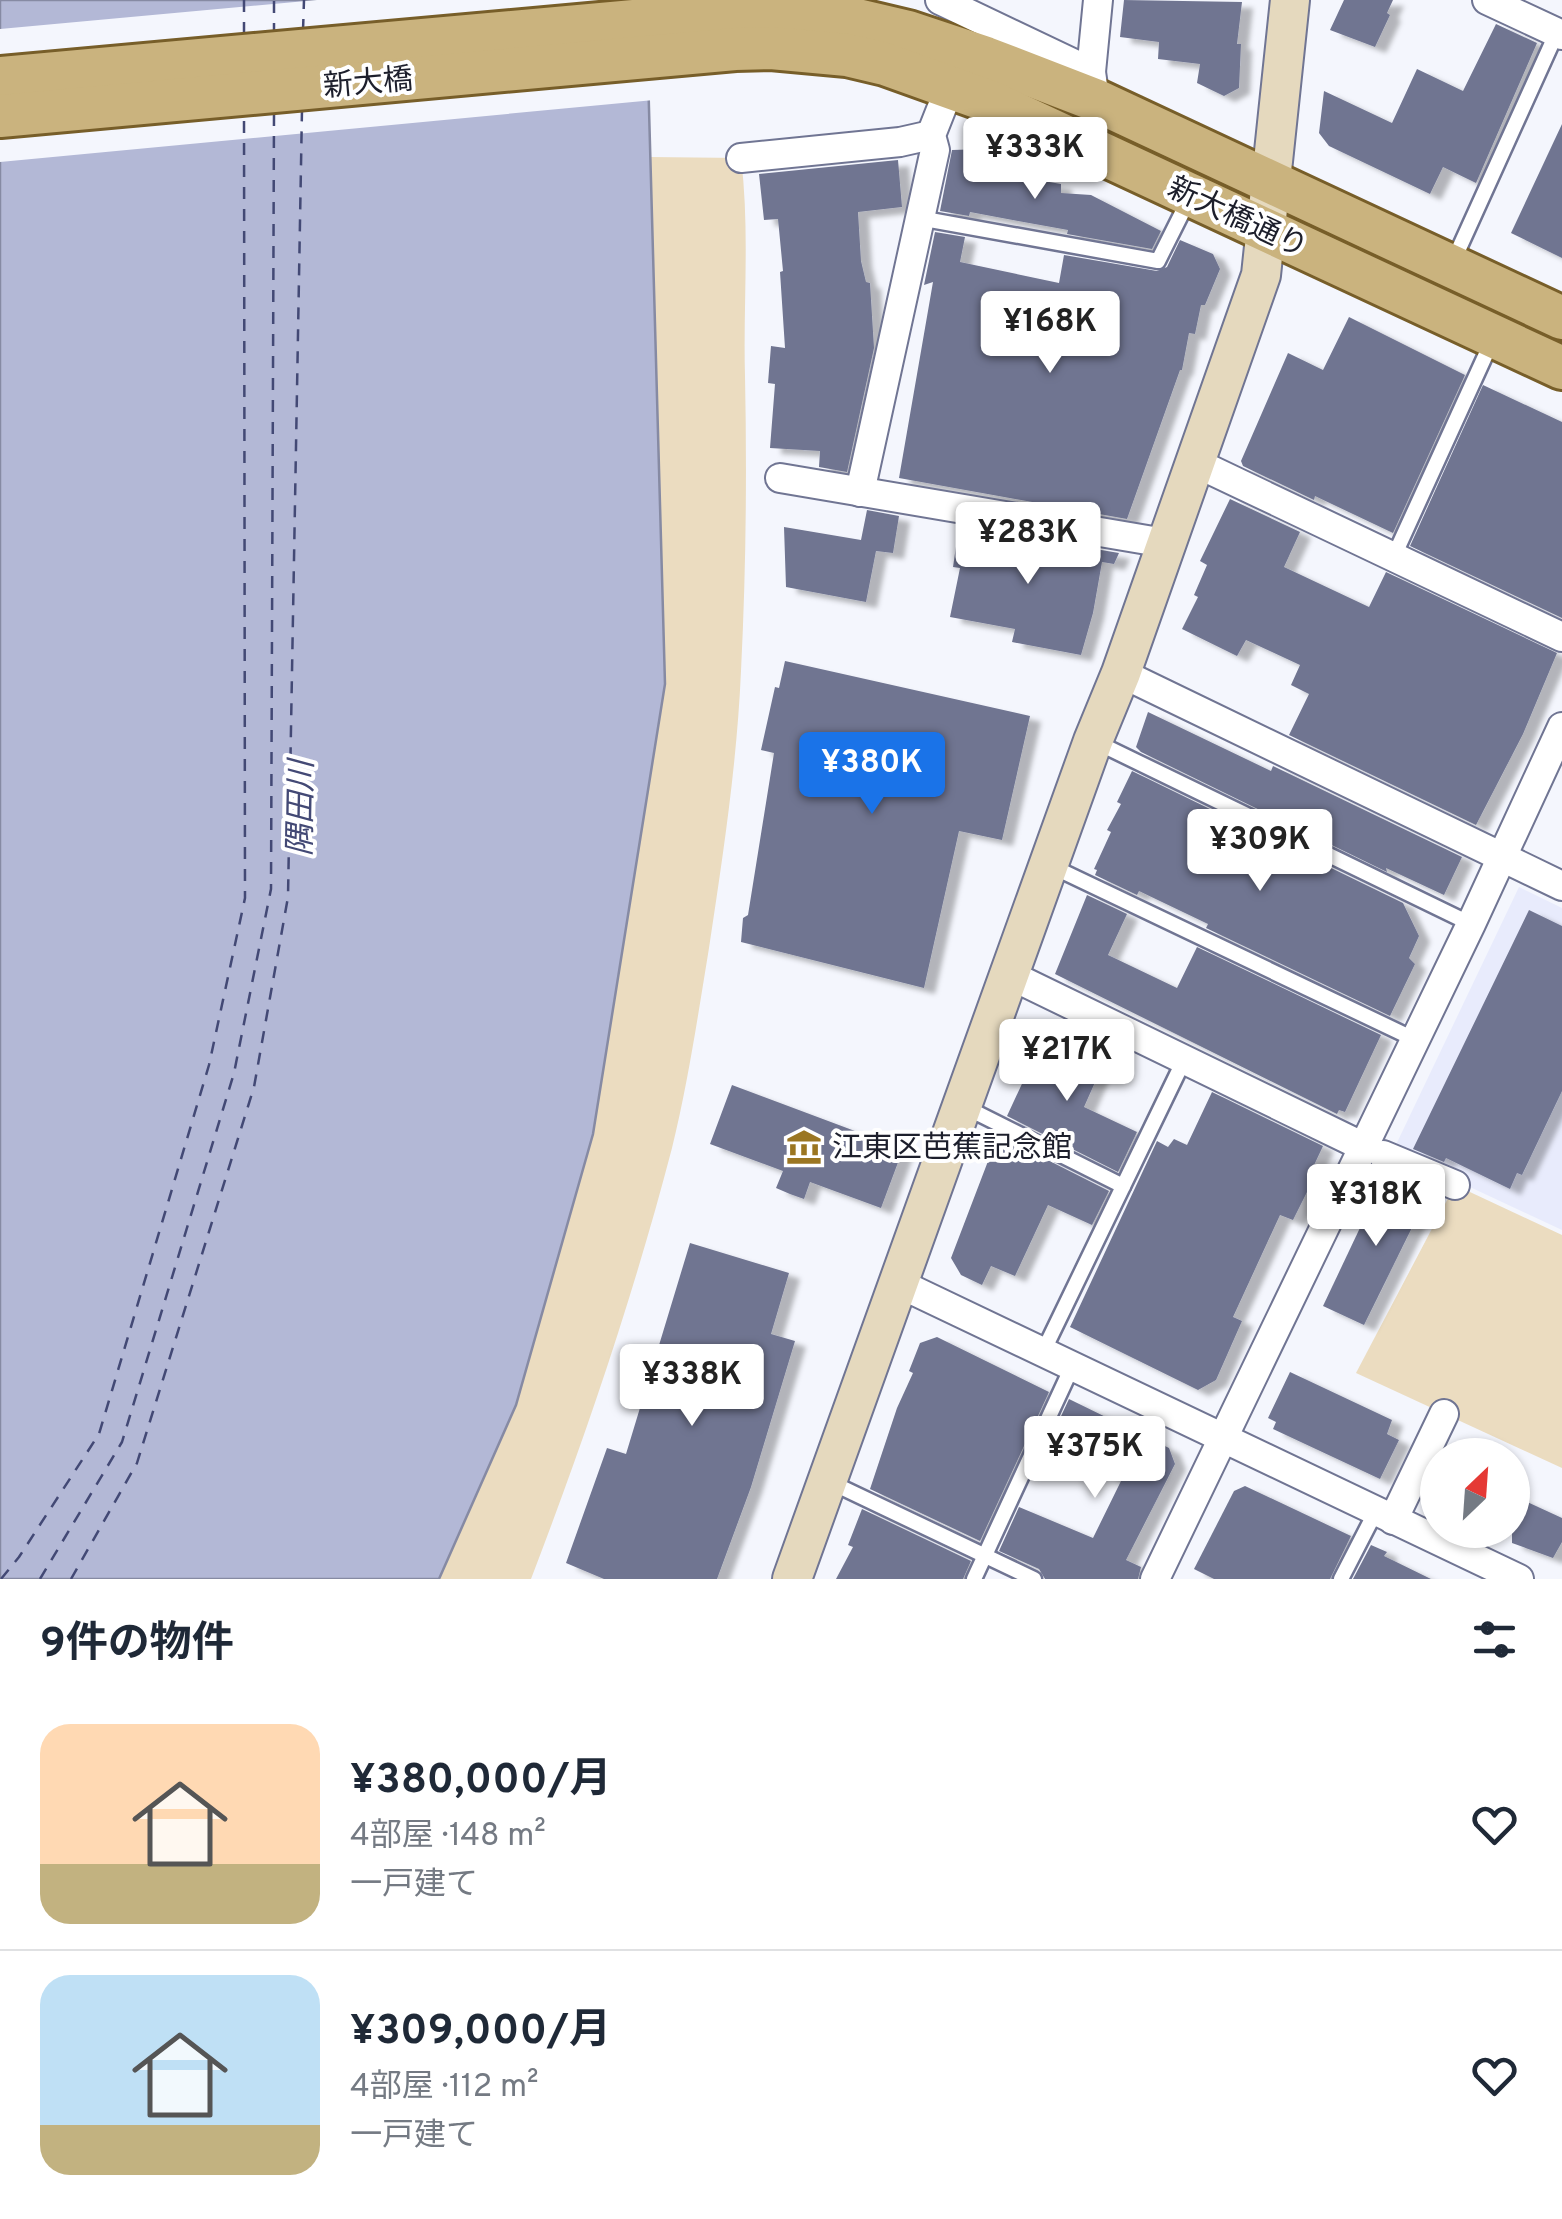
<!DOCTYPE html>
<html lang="ja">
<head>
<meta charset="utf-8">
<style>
  :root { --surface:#fff; --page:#f2f2f3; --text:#1f2937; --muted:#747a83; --line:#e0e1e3; --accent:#1a73e8 }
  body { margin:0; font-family:Overpass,"Noto Sans JP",sans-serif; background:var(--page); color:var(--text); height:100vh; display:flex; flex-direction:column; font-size:38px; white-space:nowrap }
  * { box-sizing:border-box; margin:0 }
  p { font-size:32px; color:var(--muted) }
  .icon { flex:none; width:55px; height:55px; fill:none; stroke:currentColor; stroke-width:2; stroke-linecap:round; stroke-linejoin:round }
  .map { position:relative; height:1579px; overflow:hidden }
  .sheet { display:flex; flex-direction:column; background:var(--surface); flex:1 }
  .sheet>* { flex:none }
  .needle { width:65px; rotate:25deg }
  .tools { position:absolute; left:1420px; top:1438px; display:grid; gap:20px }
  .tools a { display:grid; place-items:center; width:110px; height:110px; border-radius:50%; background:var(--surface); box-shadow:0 2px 8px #0004; font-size:50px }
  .price { position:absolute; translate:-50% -85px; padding:0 22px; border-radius:10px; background:#fff; color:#222; font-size:32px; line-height:65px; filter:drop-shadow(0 2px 5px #0008) }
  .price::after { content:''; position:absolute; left:50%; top:60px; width:30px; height:22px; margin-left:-15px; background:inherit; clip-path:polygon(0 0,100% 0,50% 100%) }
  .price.current { background:var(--accent); color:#fff }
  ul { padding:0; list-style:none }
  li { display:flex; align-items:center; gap:30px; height:250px; padding:0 40px }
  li+li { border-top:2px solid var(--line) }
  li span { display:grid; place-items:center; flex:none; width:280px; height:200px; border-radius:30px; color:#555 }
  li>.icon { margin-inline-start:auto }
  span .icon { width:120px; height:120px; fill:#fffc; stroke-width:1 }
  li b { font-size:42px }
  h2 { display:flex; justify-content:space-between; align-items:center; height:120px; padding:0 40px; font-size:42px }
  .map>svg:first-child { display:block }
  .built { fill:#e8ebfc }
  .green { fill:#ebdcc0 }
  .water { fill:#b3b8d6; stroke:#868aa3; stroke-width:2.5 }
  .pier { fill:#f4f6fd }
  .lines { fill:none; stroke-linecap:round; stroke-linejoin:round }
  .ferry { stroke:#434975; stroke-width:2.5; stroke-dasharray:12 10; stroke-linecap:butt }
  .building { fill:#707591; filter:url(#shadow) }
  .lane-casing { stroke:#707593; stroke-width:19 }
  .street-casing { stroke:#707593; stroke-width:32 }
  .secondary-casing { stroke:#707593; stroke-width:42 }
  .primary-casing { stroke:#775e29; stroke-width:48 }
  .lane { stroke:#fff; stroke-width:14 }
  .street { stroke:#fff; stroke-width:28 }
  .secondary { stroke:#e5d9be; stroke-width:38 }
  .primary { stroke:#cab37e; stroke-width:42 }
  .labels { text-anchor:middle; stroke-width:8; stroke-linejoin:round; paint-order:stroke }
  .street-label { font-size:30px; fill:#1d1f2c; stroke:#fff }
  .poi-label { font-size:30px; fill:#1d1f2c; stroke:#fff; text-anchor:start }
  .water-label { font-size:32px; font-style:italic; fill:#434975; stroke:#fff }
</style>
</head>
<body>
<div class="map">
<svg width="1562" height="1579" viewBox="0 0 1562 1579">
  <defs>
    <filter id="shadow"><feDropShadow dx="11" dy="6" stdDeviation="2.5" flood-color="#0004"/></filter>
  </defs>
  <rect width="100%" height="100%" fill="#f4f6fd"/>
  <polygon class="built" points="1519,887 1562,908 1562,1230 1393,1151"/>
  <g class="green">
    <path d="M650 157 741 158C750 231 743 303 745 376 747 474 746 572 741 671 737 763 723 856 709 948 698 1015 688 1083 672 1148 634 1294 585 1438 531 1579H439L516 1405 593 1134 665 684Z"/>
    <polygon points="1455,1185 1562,1235 1562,1468 1356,1373"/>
  </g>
  <polygon class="water" points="0,0 642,0 647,37 665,684 593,1134 516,1405 439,1579 0,1579"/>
  <polygon class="pier" points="317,0 647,0 652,37 654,100 0,162 0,29"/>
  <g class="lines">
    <g class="ferry">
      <polyline points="244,0 244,37"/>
      <polyline points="303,31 304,0"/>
      <polyline points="274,35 274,0"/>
      <polyline points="1,1579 19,1557 99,1434 209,1065 245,898 244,115"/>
      <polyline points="40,1579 122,1442 234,1073 271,889 274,113"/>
      <polyline points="71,1579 137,1463 254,1087 288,897 302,109"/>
    </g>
  </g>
  <g class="building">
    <polygon points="1124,0 1242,2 1237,44 1241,44 1239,88 1224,96 1197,83 1200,64 1158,59 1159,42 1120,37"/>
    <polygon points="1344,0 1393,0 1387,13 1390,15 1375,47 1330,30"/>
    <polygon points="1496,24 1537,43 1476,183 1443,167 1430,194 1329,146 1319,133 1324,91 1392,123 1417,69 1463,91"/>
    <polygon points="1562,124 1562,258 1511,233"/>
    <polygon points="984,149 982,161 1033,168 1032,179 1061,184 1061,193 1091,195 1161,231 1152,249 1067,234 1068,230 1018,221 970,212 969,216 940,211 952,150"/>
    <polygon points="898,160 902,207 858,212 861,261 866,282 870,283 874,348 847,472 819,467 820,451 770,448 775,384 768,383 771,346 785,348 780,272 783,271 778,219 764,220 759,174"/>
    <polygon points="935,232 965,237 960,262 1059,283 1064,255 1157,271 1167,267 1180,240 1213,254 1220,269 1205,305 1201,305 1195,334 1189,333 1182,370 1180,370 1127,519 899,478 933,282 924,285"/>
    <polygon points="1349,317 1465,375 1393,533 1315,496 1314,500 1243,466 1241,461 1288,353 1323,370"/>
    <polygon points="1483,385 1562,422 1562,618 1410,546"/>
    <polygon points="1230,499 1300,532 1284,567 1369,607 1386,572 1557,653 1523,734 1476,825 1289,735 1309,694 1291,685 1300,665 1246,640 1237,656 1182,629 1198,597 1194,595 1207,565 1200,561"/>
    <polygon points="867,510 899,516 893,553 876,551 866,602 786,587 784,527 861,540"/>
    <polygon points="959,526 1119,553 1114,564 1102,562 1093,613 1081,655 1012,642 1015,629 950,617 960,568 953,567"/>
    <polygon points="785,661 1030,716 1002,840 959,831 924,988 741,942 743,918 748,915 774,753 761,750 775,687 779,688"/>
    <polygon points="1148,712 1271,771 1273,766 1462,857 1444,895 1386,868 1387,872 1141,752 1136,747"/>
    <polygon points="1132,771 1403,903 1419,936 1409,958 1415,964 1390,1016 1206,928 1208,924 1139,891 1137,895 1095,875 1097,870 1094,869 1111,832 1107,830 1121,804 1117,802"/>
    <polygon points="1087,895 1127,914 1108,955 1177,988 1197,947 1381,1035 1345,1112 1339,1110 1337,1114 1055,974"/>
    <polygon points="1529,910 1562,926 1562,1091 1522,1175 1517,1173 1510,1189 1446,1158 1444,1162 1413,1149"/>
    <polygon points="1034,1028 1066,1045 1063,1053 1100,1071 1084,1107 1137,1132 1118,1172 1007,1116 1034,1058 1022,1052"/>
    <polygon points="732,1085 903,1149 881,1208 810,1182 804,1199 790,1194 776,1188 783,1171 710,1144"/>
    <polygon points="1212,1092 1323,1146 1308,1178 1313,1180 1293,1220 1280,1215 1233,1317 1242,1321 1216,1380 1198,1390 1070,1327 1157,1141 1168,1147 1174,1139 1187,1145"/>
    <polygon points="998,1135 1109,1191 1092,1225 1048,1205 1015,1276 991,1266 982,1285 961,1275 951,1258"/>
    <polygon points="1385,1175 1429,1193 1364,1325 1323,1306"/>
    <polygon points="690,1243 789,1273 771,1334 795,1341 751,1487 717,1579 604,1579 566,1563 607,1448 626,1454"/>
    <polygon points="937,1337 1049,1392 980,1541 870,1489 897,1408 913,1373 909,1371 920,1343"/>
    <polygon points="1290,1372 1392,1420 1387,1434 1399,1440 1380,1479 1273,1429 1276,1422 1268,1418"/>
    <polygon points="1069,1399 1169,1448 1175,1464 1126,1560 1141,1567 1138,1579 1045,1579 1039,1569 999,1551 1019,1507 1093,1538 1121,1481 1063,1454 1058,1464 1042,1457"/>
    <polygon points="1245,1486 1351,1536 1330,1579 1214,1579 1194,1569 1234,1491"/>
    <polygon points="1512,1495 1562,1518 1562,1542 1553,1558 1512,1543"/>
    <polygon points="862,1509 971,1561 963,1579 836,1579 853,1547 848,1545"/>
    <polygon points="1371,1545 1387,1552 1384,1556 1431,1579 1353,1579"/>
  </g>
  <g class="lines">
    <defs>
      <g id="lane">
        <polyline points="919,218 1158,261 1188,201"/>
        <polyline points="1452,264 1557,32"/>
        <polyline points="1394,556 1492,341"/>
        <polyline points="1094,741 1471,924"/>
        <polyline points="1049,865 1416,1040"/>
        <polyline points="963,1106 1123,1186"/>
        <polyline points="1043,1352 1185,1058"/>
        <polyline points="828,1481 1034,1579"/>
        <polyline points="974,1579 1072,1367"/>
        <polyline points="1341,1579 1376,1511"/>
      </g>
      <g id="street">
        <polyline points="940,0 1091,72 1095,100"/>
        <polyline points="1487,0 1562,35"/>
        <polyline points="1091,72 1098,0"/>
        <polyline points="741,158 900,142 931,135"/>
        <polyline points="1194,462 1562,637"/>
        <polyline points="780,478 1165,543"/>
        <polyline points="860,492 935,150 931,135 950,87"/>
        <polyline points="1121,673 1562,886"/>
        <polyline points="1010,975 1364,1147"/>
        <polyline points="1383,1155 1455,1185"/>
        <polyline points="898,1283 1519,1579"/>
        <polyline points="1393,1520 1444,1414"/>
        <polyline points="1155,1579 1471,924 1562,727"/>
      </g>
      <polyline id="secondary" points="792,1579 1093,741 1121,673 1261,275 1290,0"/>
      <g id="primary">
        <polyline points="0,78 733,12 802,12 840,16 908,32 986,58 1095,100 1562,318"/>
        <polyline points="0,116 735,49 771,48 847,55 885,64 991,102 1562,368"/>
      </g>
    </defs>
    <use href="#lane" class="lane-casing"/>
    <use href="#street" class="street-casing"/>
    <use href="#secondary" class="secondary-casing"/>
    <use href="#primary" class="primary-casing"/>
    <use href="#lane" class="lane"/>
    <use href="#street" class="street"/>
    <use href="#secondary" class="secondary"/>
    <use href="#primary" class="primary"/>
  </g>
  <defs>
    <symbol id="museum-bare" viewBox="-9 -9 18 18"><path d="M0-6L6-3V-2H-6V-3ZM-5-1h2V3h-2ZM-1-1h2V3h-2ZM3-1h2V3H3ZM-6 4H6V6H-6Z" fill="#9b7622" stroke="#fff" stroke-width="2.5" paint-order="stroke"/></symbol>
  </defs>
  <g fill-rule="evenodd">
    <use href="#museum-bare" x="779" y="1122" width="50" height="50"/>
  </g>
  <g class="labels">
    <g class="street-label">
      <text transform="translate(368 82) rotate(-5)" y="10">新大橋</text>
      <text transform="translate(1238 217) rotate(25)" y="10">新大橋通り</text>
    </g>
    <g class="poi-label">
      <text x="832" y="1157">江東区芭蕉記念館</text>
    </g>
    <g class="water-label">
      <text transform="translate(300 808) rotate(-89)" y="11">隅田川</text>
    </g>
  </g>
</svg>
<div class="tools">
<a><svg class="needle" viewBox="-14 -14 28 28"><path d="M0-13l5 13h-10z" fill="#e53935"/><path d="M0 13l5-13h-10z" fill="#747a83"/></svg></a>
</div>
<b class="price" style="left:1035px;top:202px">¥333K</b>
<b class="price" style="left:1050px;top:376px">¥168K</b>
<b class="price" style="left:1028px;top:587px">¥283K</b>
<b class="price current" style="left:872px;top:817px">¥380K</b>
<b class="price" style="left:1260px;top:894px">¥309K</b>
<b class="price" style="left:1067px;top:1104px">¥217K</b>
<b class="price" style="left:1376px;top:1249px">¥318K</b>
<b class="price" style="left:692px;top:1429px">¥338K</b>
<b class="price" style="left:1095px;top:1501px">¥375K</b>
</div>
<section class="sheet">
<h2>9件の物件<svg class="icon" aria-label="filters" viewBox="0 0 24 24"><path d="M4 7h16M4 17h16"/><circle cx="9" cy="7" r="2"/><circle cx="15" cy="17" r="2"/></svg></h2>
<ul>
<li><span style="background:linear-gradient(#ffd9b3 70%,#c2b280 0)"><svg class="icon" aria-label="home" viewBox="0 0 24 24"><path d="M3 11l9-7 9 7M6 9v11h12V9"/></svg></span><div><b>¥380,000/月</b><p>4部屋 · 148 m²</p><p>一戸建て</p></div><svg class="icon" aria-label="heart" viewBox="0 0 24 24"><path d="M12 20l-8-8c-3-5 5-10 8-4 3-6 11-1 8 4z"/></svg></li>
<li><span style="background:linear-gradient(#bfe0f5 75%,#c2b280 0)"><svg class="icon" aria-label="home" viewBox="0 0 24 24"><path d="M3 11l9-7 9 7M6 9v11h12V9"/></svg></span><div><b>¥309,000/月</b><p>4部屋 · 112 m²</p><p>一戸建て</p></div><svg class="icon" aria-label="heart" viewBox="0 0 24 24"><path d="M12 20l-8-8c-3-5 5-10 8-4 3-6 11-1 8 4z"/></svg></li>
</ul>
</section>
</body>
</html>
